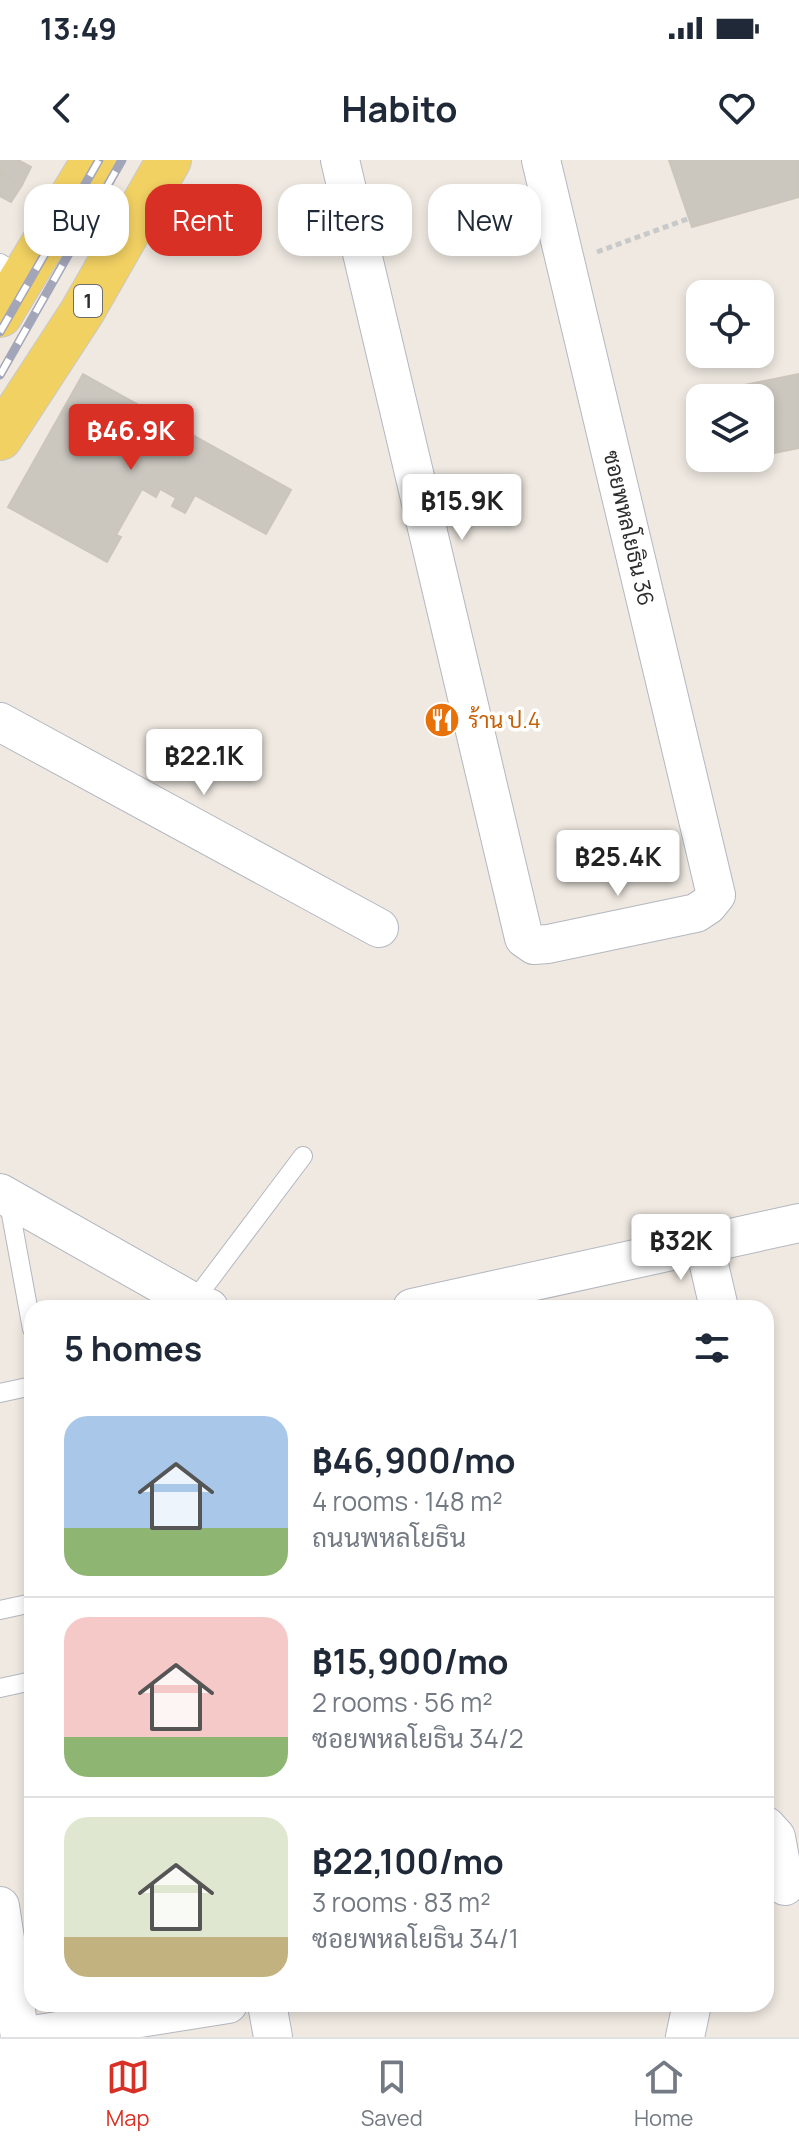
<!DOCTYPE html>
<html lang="en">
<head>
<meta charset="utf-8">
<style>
  :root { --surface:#fff; --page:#f2f2f3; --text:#1f2937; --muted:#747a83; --line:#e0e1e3; --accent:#d93025 }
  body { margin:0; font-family:Manrope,Sarabun,sans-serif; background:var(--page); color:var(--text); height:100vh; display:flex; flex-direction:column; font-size:30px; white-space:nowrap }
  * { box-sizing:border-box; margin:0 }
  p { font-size:26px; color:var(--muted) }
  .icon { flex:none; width:44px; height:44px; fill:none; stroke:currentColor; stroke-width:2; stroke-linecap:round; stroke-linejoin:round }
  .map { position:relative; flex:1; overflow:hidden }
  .drawer { position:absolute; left:24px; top:1140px; width:750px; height:712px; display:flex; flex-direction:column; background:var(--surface); border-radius:24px; box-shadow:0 4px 12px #0003 }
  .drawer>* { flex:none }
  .banner { position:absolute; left:24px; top:24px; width:752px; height:72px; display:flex; gap:16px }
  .tools { position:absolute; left:686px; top:120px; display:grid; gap:16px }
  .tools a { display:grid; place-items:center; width:88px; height:88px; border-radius:16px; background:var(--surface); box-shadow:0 4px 12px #0003; font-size:40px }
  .price { position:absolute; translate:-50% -68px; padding:0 18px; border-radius:8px; background:#fff; color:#222; font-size:26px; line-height:52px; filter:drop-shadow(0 2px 4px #0008) }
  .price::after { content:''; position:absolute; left:50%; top:48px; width:24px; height:18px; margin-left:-12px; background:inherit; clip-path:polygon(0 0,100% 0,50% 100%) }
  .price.active { background:var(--accent); color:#fff }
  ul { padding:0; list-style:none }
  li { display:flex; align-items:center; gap:24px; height:200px; padding:0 40px }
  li+li { border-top:2px solid var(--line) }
  li span { display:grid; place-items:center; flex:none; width:224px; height:160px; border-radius:24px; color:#555 }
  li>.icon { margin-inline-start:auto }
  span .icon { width:96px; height:96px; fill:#fffc; stroke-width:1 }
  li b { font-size:34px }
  h2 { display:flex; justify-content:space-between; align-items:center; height:96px; padding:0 40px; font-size:34px }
  .pill { padding:0 28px; border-radius:24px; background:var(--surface); box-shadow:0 4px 12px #0003; font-size:28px; line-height:72px }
  .pill.active { background:var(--accent); color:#fff }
  .status { display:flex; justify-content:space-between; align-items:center; height:56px; padding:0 40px; background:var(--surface); direction:ltr }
  .status svg { height:22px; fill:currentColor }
  header { display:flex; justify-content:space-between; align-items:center; height:104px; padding:0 40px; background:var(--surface); font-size:36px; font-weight:700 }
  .dock { display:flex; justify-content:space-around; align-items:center; height:112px; border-top:2px solid var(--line); background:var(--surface); font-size:22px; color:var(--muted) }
  .dock a { display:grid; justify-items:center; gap:4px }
  .dock .active { color:var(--accent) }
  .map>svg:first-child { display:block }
  .building { fill:#cbc7bf; stroke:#cbc5ba; stroke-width:2 }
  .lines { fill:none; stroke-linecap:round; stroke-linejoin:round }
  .lane-casing { stroke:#b4b7c1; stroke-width:20 }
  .street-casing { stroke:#b4b7c1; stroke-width:40 }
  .primary-casing { stroke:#c9c9c9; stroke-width:46 }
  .path { stroke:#c9c9c9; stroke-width:5; stroke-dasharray:6 4; stroke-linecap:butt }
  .lane { stroke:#fff; stroke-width:18 }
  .street { stroke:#fff; stroke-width:38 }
  .primary { stroke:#f2d163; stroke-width:44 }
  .rail-casing { stroke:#a3a6b8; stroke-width:9 }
  .rail { stroke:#fff; stroke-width:6; stroke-dasharray:18; stroke-linecap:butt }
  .labels { text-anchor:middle; stroke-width:7; stroke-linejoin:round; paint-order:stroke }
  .shield { fill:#fff; stroke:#6d6d6d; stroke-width:2 }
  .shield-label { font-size:20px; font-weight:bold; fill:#2e2e2e }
  .street-label { font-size:22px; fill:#2e2e2e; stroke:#fff }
  .food-label { font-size:22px; fill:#c56008; stroke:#fff; text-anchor:start }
</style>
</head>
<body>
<div class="status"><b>13:49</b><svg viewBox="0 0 49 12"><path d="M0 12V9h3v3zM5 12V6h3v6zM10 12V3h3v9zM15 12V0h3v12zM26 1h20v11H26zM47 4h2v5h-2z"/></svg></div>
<header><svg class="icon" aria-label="back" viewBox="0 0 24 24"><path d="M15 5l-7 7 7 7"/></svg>Habito<svg class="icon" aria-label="heart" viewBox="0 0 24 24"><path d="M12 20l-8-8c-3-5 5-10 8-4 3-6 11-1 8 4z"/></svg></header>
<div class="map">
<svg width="799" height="1877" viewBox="0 0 799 1877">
  <rect width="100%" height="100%" fill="#efe9e1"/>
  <g class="building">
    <polygon points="0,0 18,0 31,7 22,25 0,13"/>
    <polygon points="669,0 799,0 799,37 692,67"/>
    <polygon points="0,13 22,25 11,42 0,36"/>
    <polygon points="83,214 291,330 266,374 195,335 185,353 172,346 176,338 160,329 156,337 142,329 116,375 121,377 107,402 8,347"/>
    <polygon points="799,214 799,288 760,296 760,238 726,238 725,229"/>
  </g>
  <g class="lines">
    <defs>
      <g id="lane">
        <polyline points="0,103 8,108"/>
        <polyline points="8,1038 32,1169"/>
        <polyline points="193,1142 303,996"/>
        <polyline points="0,1233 32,1226"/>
        <polyline points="0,1450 32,1443"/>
        <polyline points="0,1528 32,1521"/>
      </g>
      <g id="street">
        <polyline points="340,0 524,778 534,785 548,784 696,753 708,745 716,735 541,0"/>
        <polyline points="0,562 379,768"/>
        <polyline points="0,1033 200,1146 209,1148"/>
        <polyline points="704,1083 719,1148"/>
        <polyline points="412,1148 799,1063"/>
        <polyline points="766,1666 776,1677 785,1726"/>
        <polyline points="0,1746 20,1877"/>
        <polyline points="267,1844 273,1877"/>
        <polyline points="20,1877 228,1844"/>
        <polyline points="685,1877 692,1844"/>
      </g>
      <g id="primary">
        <polyline points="0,155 94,0"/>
        <polyline points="0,278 82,152 169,0"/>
      </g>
    </defs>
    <use href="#lane" class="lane-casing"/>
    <use href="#street" class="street-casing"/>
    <use href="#primary" class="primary-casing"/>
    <polyline class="path" points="597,92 690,58"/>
    <use href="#lane" class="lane"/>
    <use href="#street" class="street"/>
    <use href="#primary" class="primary"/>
    <defs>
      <g id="rail">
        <polyline points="0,172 99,0"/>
        <polyline points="0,215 122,0"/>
      </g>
    </defs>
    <use href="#rail" class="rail-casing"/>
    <use href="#rail" class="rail"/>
  </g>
  <defs>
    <symbol id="restaurant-disc" viewBox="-11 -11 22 22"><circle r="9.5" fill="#e8710a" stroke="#fff"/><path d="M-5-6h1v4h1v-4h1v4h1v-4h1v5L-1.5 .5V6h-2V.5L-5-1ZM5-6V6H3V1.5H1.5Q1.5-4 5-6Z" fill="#fff"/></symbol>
  </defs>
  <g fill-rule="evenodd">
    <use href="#restaurant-disc" x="422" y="540" width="40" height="40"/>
  </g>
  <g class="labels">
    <rect class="shield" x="74" y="125" width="28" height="32" rx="6"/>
    <g class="shield-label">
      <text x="88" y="148">1</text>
    </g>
    <g class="street-label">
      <text transform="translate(629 368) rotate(77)" y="8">ซอยพหลโยธิน 36</text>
    </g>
    <g class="food-label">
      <text x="468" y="568">ร้าน ป.4</text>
    </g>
  </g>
</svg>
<div class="tools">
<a><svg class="icon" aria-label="locate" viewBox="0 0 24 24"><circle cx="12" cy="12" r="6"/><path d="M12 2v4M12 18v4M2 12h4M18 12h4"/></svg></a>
<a><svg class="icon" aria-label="layers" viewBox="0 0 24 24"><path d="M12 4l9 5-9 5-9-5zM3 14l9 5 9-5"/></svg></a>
</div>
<b class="price active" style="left:131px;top:312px">฿46.9K</b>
<b class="price" style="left:462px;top:382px">฿15.9K</b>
<b class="price" style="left:204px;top:637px">฿22.1K</b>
<b class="price" style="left:618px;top:738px">฿25.4K</b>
<b class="price" style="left:681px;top:1122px">฿32K</b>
<div class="banner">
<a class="pill">Buy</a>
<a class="pill active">Rent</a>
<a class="pill">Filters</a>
<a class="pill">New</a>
</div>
<section class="drawer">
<h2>5 homes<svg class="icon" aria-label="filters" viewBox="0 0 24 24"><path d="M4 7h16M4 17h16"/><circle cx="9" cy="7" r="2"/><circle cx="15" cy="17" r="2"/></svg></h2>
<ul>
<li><span style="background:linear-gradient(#a9c7e8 70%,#8fb573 0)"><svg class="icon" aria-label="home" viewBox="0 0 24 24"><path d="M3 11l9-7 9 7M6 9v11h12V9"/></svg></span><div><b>฿46,900/mo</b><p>4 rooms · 148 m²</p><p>ถนนพหลโยธิน</p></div></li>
<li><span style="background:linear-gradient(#f6c9c9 75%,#8fb573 0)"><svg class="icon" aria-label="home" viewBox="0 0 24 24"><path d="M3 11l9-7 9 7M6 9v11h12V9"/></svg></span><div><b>฿15,900/mo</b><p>2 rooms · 56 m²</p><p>ซอยพหลโยธิน 34/2</p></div></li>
<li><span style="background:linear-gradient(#dfe7d0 75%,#c2b280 0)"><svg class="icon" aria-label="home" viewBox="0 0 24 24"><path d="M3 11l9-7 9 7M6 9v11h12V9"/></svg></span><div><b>฿22,100/mo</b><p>3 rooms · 83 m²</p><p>ซอยพหลโยธิน 34/1</p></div></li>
</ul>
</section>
</div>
<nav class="dock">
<a class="active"><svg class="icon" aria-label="map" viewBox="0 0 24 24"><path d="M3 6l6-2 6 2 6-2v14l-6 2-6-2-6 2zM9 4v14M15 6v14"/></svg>Map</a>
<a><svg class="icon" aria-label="saved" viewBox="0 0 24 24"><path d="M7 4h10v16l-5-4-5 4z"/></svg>Saved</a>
<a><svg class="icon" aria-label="home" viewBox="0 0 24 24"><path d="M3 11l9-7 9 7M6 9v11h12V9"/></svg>Home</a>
</nav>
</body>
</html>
